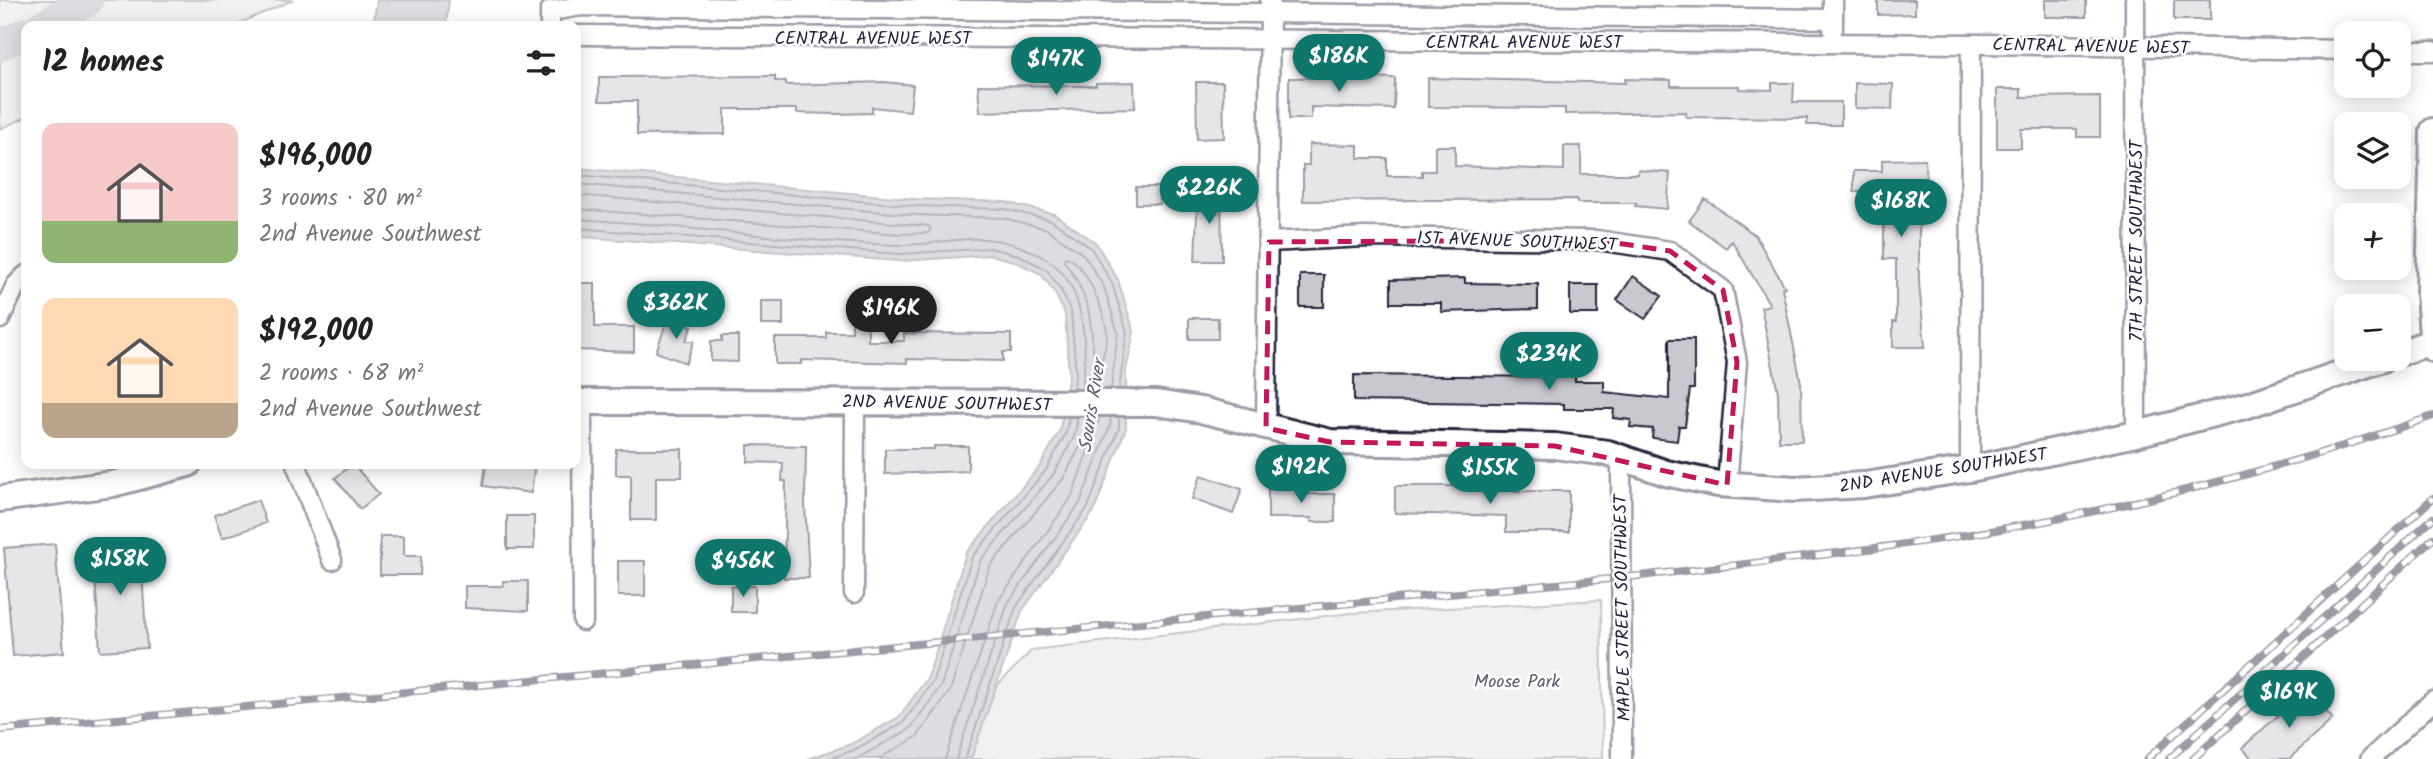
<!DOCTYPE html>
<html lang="en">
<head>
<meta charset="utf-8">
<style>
  :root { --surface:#fff; --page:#f6f6f6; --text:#222; --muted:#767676; --accent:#0f766e }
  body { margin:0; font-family:Kalam,sans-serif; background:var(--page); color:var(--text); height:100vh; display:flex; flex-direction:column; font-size:26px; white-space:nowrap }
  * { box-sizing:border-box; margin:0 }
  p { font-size:23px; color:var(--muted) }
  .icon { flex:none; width:38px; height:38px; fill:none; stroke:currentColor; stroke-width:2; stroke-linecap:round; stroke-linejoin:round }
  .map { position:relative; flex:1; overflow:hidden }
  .sheet { position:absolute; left:21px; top:21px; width:560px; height:448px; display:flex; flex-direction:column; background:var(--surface); border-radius:14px; box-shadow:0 4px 18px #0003 }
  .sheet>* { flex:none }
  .fabs { position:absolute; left:2334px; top:21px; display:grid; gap:14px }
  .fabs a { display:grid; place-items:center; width:77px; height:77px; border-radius:14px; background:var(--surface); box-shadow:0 4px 18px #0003; font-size:35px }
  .price { position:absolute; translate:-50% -60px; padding:0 16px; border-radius:24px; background:var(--accent); color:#fff; font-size:23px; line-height:46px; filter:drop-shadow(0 2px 4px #0008) }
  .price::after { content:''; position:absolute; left:50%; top:42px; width:21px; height:16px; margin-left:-10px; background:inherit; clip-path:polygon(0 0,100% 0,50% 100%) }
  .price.current { background:#222; color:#fff }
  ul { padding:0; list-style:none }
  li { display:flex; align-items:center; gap:21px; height:175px; padding:0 21px }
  li span { display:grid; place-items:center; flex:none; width:196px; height:140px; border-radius:14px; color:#555 }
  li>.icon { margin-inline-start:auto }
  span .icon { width:84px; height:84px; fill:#fffc; stroke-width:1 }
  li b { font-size:30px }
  h2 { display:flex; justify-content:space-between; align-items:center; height:84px; padding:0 21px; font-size:30px }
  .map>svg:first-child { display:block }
  .green { fill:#dfdfe2; stroke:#80808e; stroke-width:2 }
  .water { fill:#b4b4bc; stroke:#7a7a88; stroke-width:2 }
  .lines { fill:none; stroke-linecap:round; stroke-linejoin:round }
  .shore { stroke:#5c5c6f; stroke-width:2 }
  .river { stroke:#b4b4bc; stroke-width:32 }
  .building { fill:#c8c8cf; stroke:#22223b; stroke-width:2 }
  .street-casing { stroke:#22223b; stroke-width:23 }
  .secondary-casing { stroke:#22223b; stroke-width:30 }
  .street { stroke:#fff; stroke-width:18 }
  .secondary { stroke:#fff; stroke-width:24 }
  .rail-casing { stroke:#22223b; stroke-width:8 }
  .rail { stroke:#fff; stroke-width:5; stroke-dasharray:16; stroke-linecap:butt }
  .marked { fill:none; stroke:#c2185b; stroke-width:5; stroke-dasharray:14 9; stroke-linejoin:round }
  .labels { text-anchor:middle; stroke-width:5; stroke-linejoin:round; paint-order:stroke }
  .street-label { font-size:18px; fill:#22223b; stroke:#fff }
  .park-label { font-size:18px; fill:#5b5b6d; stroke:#fff }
  .water-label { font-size:19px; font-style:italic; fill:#5c5c6f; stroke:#fff }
</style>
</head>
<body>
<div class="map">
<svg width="2433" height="759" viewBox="0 0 2433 759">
  <rect width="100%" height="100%" fill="#fff"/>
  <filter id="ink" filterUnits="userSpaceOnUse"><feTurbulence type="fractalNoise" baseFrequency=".0143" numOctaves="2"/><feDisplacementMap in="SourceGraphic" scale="14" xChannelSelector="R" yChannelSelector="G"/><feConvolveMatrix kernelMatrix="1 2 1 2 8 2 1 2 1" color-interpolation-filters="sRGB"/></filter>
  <g filter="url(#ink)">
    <g class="green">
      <polygon points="0,0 293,0 233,26 26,26 26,117 0,129"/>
      <polygon points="1601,600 1603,759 925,759 1032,650 1351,613"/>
    </g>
    <g class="water">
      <polygon points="377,0 449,0 446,26 373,26"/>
      <polygon points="576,168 916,199 1005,202 1054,214 1096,243 1118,280 1134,332 1126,371 1126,428 1094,511 1022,611 972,756 966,759 808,759 851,744 899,717 928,677 966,553 1040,466 1060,430 1069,374 1065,314 1055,293 1041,274 1017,262 991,255 900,261 583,237 576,234"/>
    </g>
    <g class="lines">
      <g class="shore">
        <polyline points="576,175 916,206 1004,209 1051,220 1091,248 1112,283 1127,332 1119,389"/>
        <polyline points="576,184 915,215 1003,218 1047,229 1084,255 1104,287 1118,333 1111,389"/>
        <polyline points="576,195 928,226 931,229 928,233 900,234 576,209"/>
        <path d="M576 219C683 225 791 242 899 245 930 246 964 235 994 240 1013 243 1033 250 1049 261 1086 285 1088 350 1082 389"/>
        <polyline points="576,228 900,254 990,248 1019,255 1047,270 1061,290 1071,312 1076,374 1073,389"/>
        <path d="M1065 257C1084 259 1106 314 1107 333 1107 342 1103 359 1099 366L1094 363C1091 320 1091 297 1064 261Z"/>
        <polyline points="829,759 854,750 903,723 933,681 972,557 1046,470 1066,433 1069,417"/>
        <polyline points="856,759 910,729 941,686 980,561 1053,475 1074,437 1078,417"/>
        <polyline points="878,759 917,737 950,691 990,566 1063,479 1083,441 1088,417"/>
        <polyline points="945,759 998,601 1071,498 1100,417"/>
        <polyline points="956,759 1008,603 1080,503 1110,426 1111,417"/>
        <polyline points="965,759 1016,607 1088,507 1119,428 1119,417"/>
      </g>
      <g class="river">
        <polyline points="42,26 88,0"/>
        <polyline points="0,45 26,33"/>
      </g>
    </g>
    <g class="building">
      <polygon points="1878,0 1915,0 1915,14 1878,15"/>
      <rect x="2045" y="0" width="41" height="17"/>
      <rect x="2174" y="0" width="36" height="20"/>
      <polygon points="775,76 775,81 786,81 786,85 884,82 913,85 910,111 872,107 872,113 836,114 797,113 797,109 725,109 725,134 637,135 637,101 599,101 599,77"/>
      <polygon points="1350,77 1395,78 1394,109 1311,107 1311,119 1289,119 1289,78"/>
      <polygon points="1428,78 1625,83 1625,79 1671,80 1671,86 1739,86 1739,89 1772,90 1772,83 1794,83 1793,102 1841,102 1841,125 1807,125 1807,118 1686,117 1686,112 1565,114 1565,108 1428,107"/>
      <polygon points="1134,82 1135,108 980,112 978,85 1096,86 1096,83"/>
      <polygon points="1196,82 1223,82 1224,138 1197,139"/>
      <polygon points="1855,83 1893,84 1892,109 1855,108"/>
      <polygon points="1997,89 2021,89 2021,97 2100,96 2100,137 2077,137 2077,129 2021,129 2021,148 1997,148"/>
      <polygon points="1309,144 1358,145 1358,158 1387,158 1387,176 1422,176 1422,171 1435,171 1435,146 1455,146 1455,166 1564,170 1564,146 1581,146 1581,174 1638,174 1638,170 1670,173 1667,209 1635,206 1636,203 1577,203 1577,199 1303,201 1303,165 1309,165"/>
      <polygon points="1925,159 1926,185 1919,185 1919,283 1925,347 1893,347 1893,322 1896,322 1896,259 1884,259 1884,192 1854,192 1854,171 1882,171 1882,160"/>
      <rect x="1136" y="187" width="24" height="17"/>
      <polygon points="1198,189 1221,189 1222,261 1195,261"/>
      <polygon points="1705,199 1755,235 1785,287 1782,288 1801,383 1802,441 1779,441 1778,392 1761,307 1770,305 1732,241 1726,248 1689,221"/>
      <rect x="1300" y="275" width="24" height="32"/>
      <polygon points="1633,276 1662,296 1645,319 1617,300"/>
      <polygon points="1465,278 1465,283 1538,284 1538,309 1441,312 1441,303 1391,303 1391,280"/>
      <polygon points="576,283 595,283 595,327 634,327 634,352 576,350"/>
      <rect x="1570" y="285" width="28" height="29"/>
      <rect x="761" y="301" width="22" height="24"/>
      <polygon points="852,304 868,304 868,341 904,341 904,333 1011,334 1011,352 1003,352 1003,361 907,359 907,363 801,360 801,364 775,364 775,338 826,338 826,332 852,332"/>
      <polygon points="668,318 692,326 686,341 694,341 686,363 656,352"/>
      <rect x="1189" y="318" width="29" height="21"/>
      <polygon points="722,336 738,336 738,362 711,361 711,341 722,341"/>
      <polygon points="1669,339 1694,339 1694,389 1690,389 1685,426 1679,426 1677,441 1652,438 1653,429 1630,427 1631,420 1613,418 1614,409 1564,409 1564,404 1354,401 1354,375 1558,377 1558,364 1575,364 1575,381 1604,381 1604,392 1669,399"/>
      <polygon points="748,445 806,446 805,504 809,578 784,578 786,481 782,481 783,463 748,462"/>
      <polygon points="934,446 968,446 968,471 885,474 885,449 934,449"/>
      <polygon points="616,449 682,449 682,477 656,477 656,520 631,520 631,475 616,475"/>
      <polygon points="353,464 379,494 360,509 335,478"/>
      <polygon points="486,464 535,464 531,493 483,486"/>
      <polygon points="1201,475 1242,489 1233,514 1192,499"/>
      <polygon points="1395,486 1479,486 1479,491 1569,491 1569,532 1506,532 1506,516 1395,513"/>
      <polygon points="1268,489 1302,489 1302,494 1335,494 1335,522 1311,522 1311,518 1268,518"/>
      <polygon points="258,500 266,523 222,538 214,515"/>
      <rect x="507" y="516" width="27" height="33"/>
      <polygon points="380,536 404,536 404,556 421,556 420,575 380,575"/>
      <polygon points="140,543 147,648 100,651 93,546"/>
      <polygon points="55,544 64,652 13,656 4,548"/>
      <rect x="618" y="561" width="27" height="35"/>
      <polygon points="503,581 528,581 528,611 465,608 465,586 503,586"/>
      <rect x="731" y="586" width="24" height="26"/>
      <polygon points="2306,690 2333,719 2289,759 2253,759 2242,748"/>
    </g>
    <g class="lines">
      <defs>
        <g id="street">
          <polyline points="1833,0 1833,29"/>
          <polyline points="2135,0 2136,434"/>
          <polyline points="550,26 550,11 582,6 1833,19"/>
          <polyline points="576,35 1983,44 2347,50"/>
          <polyline points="2399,51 2433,51"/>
          <polyline points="1269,242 1365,237 1597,240 1670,251 1723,290 1737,362 1727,485"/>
          <polyline points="0,319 16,285 26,275"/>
          <polyline points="582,402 583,621"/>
          <polyline points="1266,428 1270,0"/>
          <polyline points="1621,458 1622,759"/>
          <polyline points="296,464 332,560"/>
          <polyline points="1970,469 1971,44"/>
          <polyline points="854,593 855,401"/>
          <polyline points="2370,759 2433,701"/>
        </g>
        <g id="secondary">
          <polyline points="2433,131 2429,293 2433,349"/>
          <polyline points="2399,353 2431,342"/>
          <polyline points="576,402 1156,403 1201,410 1330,442 1555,446 1608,453 1666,473 1718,484 1795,489 1864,485 1970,469 2136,434 2245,406 2383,359"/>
          <polyline points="0,499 113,484 188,464"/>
        </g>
      </defs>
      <use href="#street" class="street-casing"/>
      <use href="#secondary" class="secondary-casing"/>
      <use href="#street" class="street"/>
      <use href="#secondary" class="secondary"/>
      <defs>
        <g id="rail">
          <path d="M0 730 1620 578C1727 566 1834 555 1940 539 2107 514 2274 472 2433 416"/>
          <polyline points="2147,759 2433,498"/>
          <polyline points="2169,759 2433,518"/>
          <polyline points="2193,759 2433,538"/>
        </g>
      </defs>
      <use href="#rail" class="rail-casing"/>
      <use href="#rail" class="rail"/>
    </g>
  </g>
  <path d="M0 0H2433V759H0ZM1597 240 1670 251 1723 290 1737 362 1727 485 1555 446 1330 442 1266 428 1269 242Z" fill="#fff" fill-opacity=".55" fill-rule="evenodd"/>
  <path class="marked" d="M1597 240 1670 251 1723 290 1737 362 1727 485 1555 446 1330 442 1266 428 1269 242Z"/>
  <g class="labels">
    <g class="street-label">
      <text x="873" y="44">CENTRAL AVENUE WEST</text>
      <text x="1524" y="48">CENTRAL AVENUE WEST</text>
      <text transform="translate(2091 46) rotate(1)" y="6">CENTRAL AVENUE WEST</text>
      <text transform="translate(1517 241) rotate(2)" y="6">1ST AVENUE SOUTHWEST</text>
      <text transform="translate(2136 241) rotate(-90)" y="6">7TH STREET SOUTHWEST</text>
      <text transform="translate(947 403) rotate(1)" y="6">2ND AVENUE SOUTHWEST</text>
      <text transform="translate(1943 470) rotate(-9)" y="6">2ND AVENUE SOUTHWEST</text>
      <text transform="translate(1622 608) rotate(-91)" y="6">MAPLE STREET SOUTHWEST</text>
    </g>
    <g class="park-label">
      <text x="1517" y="687">Moose Park</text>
    </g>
    <g class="water-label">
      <text transform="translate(1091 406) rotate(-81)" y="7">Souris River</text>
    </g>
  </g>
</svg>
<div class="fabs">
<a><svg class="icon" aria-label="locate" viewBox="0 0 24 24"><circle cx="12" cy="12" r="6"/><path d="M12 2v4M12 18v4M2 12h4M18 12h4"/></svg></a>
<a><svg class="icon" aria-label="layers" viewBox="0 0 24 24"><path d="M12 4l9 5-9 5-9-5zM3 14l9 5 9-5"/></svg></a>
<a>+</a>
<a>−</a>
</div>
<b class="price" style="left:1339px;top:94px">$186K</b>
<b class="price" style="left:1056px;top:97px">$147K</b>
<b class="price" style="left:1209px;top:226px">$226K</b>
<b class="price" style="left:1901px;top:239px">$168K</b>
<b class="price" style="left:676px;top:341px">$362K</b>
<b class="price current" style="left:891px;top:346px">$196K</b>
<b class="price" style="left:1549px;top:392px">$234K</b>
<b class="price" style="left:1301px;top:505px">$192K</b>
<b class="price" style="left:1490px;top:506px">$155K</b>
<b class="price" style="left:120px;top:597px">$158K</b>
<b class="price" style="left:743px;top:599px">$456K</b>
<b class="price" style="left:2289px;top:730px">$169K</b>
<section class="sheet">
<h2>12 homes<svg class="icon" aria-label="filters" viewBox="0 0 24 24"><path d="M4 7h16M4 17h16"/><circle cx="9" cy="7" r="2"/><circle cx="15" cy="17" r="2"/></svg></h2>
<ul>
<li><span style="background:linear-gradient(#f6c9c9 70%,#8fb573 0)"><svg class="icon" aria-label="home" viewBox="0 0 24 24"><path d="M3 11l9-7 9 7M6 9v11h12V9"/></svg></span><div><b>$196,000</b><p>3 rooms · 80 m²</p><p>2nd Avenue Southwest</p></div></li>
<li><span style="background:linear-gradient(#ffd9b3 75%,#b9a48a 0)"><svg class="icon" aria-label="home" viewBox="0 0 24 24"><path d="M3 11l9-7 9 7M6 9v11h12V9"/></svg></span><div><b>$192,000</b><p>2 rooms · 68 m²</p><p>2nd Avenue Southwest</p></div></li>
</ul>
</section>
</div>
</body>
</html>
